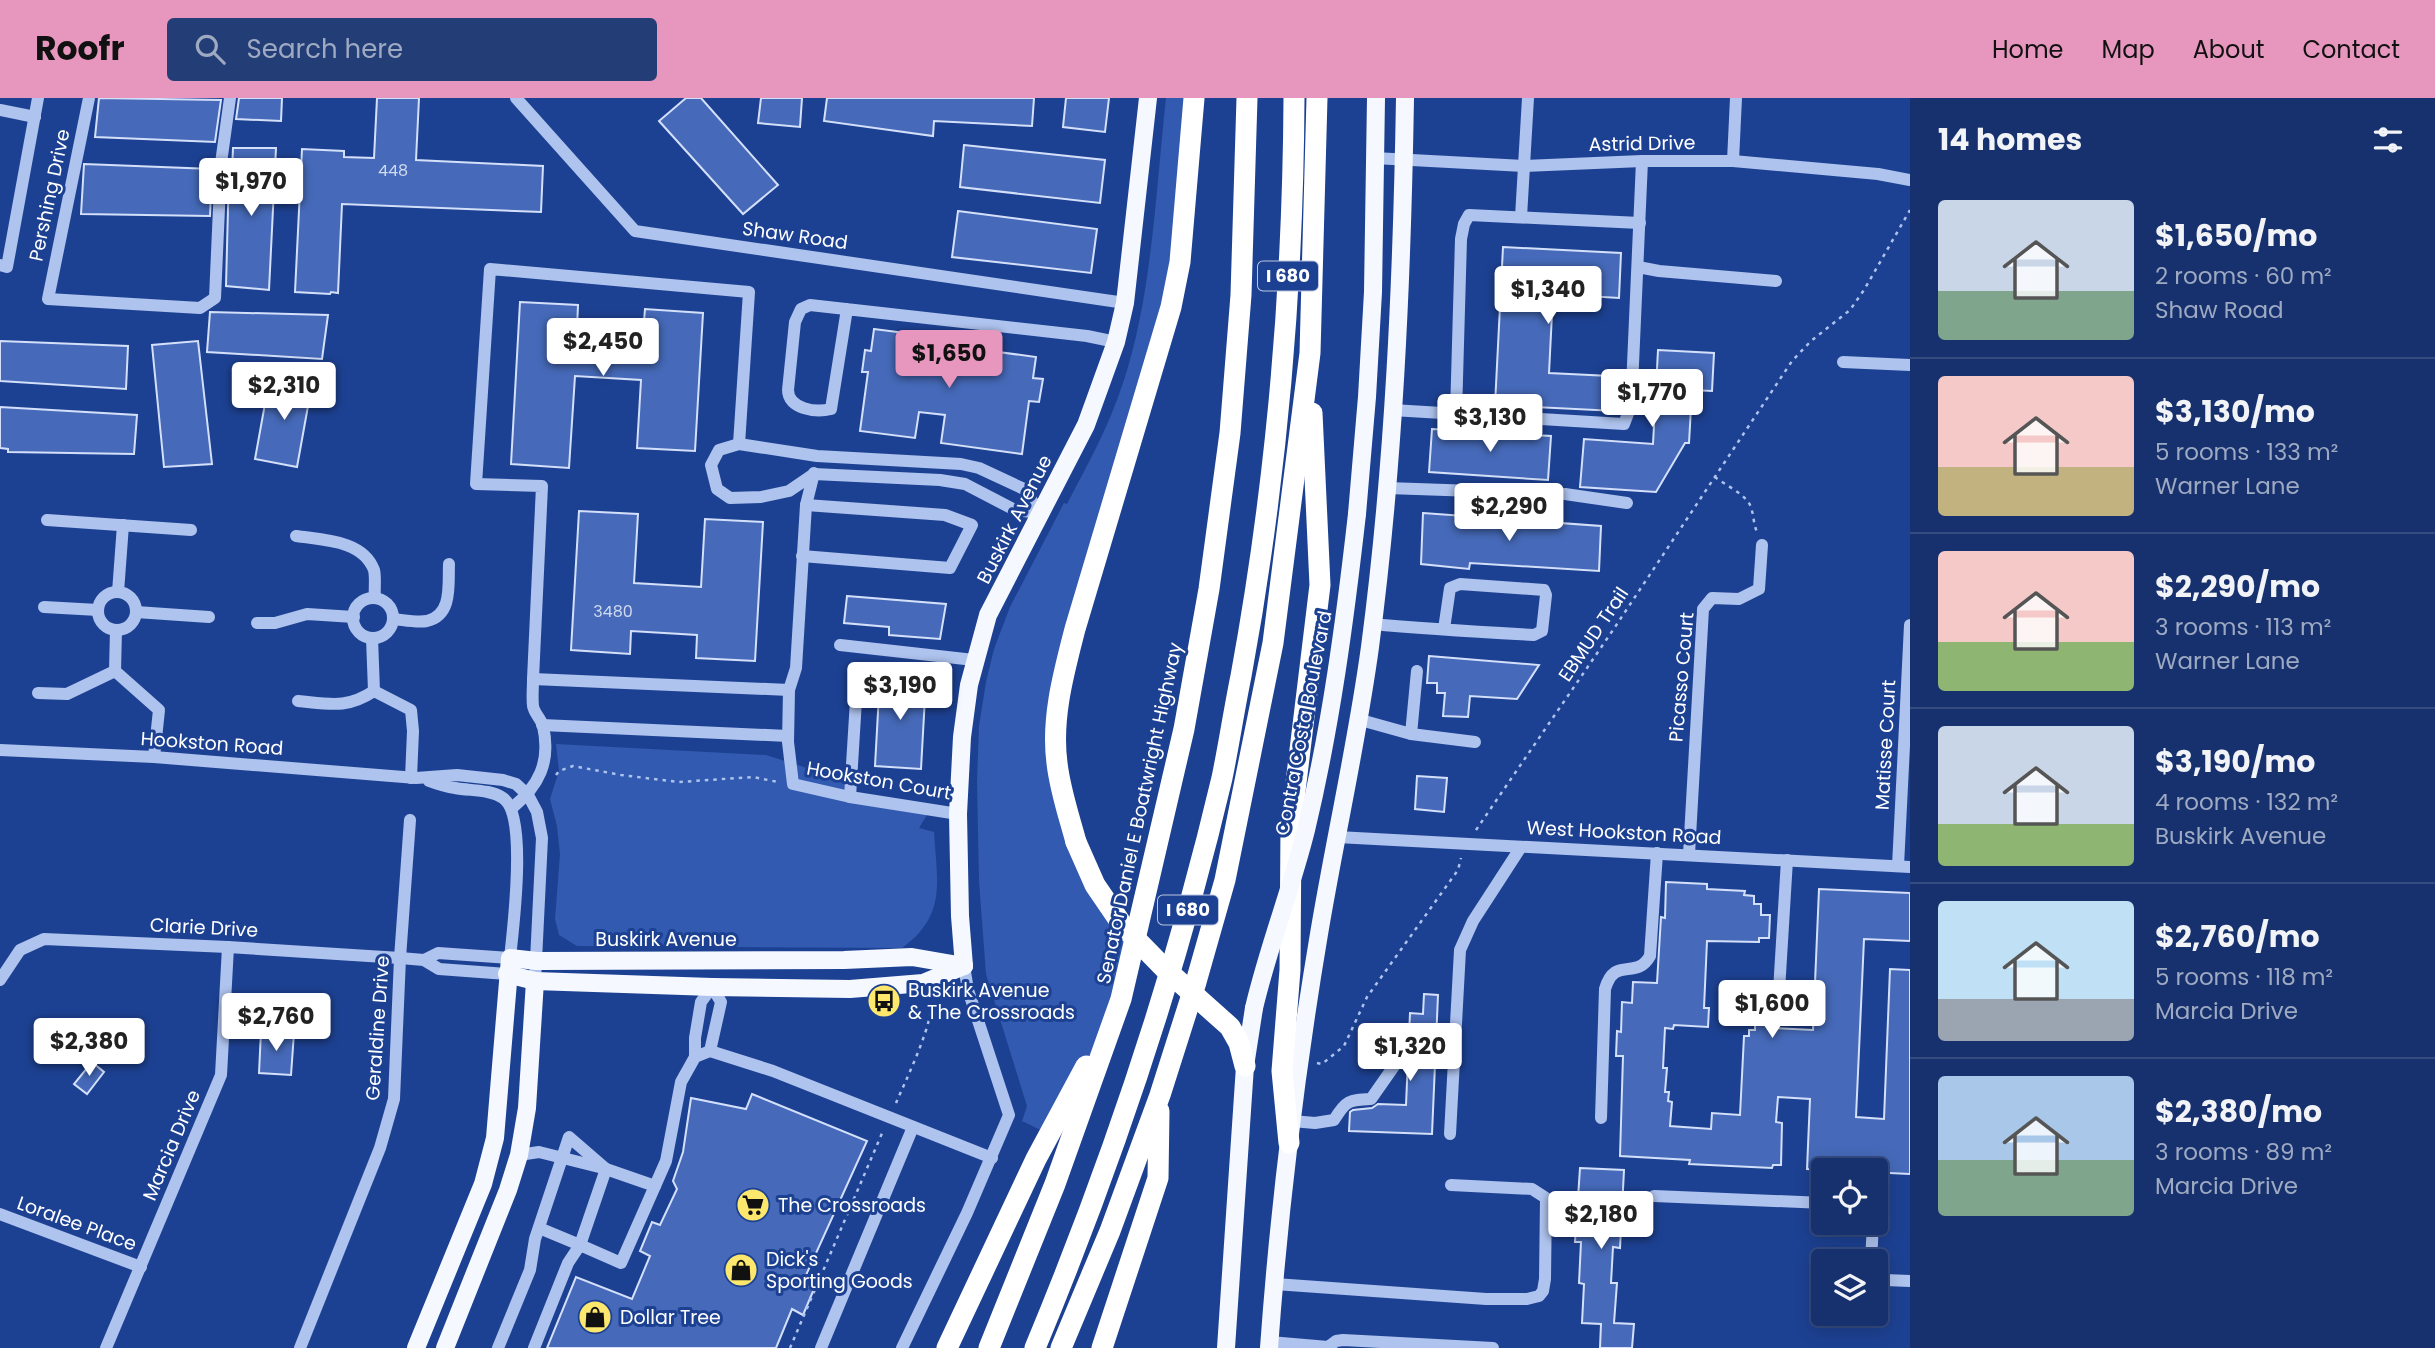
<!DOCTYPE html>
<html lang="en">
<head>
<meta charset="utf-8">
<style>
  :root { --surface:#16316e; --page:#233d76; --text:#f1f3f6; --muted:#9ea9c2; --line:#354c81; --accent:#e797bd }
  body { margin:0; font-family:Poppins,sans-serif; background:var(--page); color:var(--text); height:100vh; display:flex; flex-direction:column; font-size:26px; white-space:nowrap }
  * { box-sizing:border-box; margin:0 }
  p { font-size:23px; color:var(--muted) }
  .icon { flex:none; width:38px; height:38px; fill:none; stroke:currentColor; stroke-width:2; stroke-linecap:round; stroke-linejoin:round }
  .map { position:relative; flex:1; overflow:hidden }
  .details { display:flex; flex-direction:column; background:var(--surface); width:525px }
  .details>* { flex:none }
  .controls { position:absolute; left:1811px; top:1060px; display:grid; gap:14px }
  .controls a { display:grid; place-items:center; width:77px; height:77px; border-radius:7px; background:var(--surface); box-shadow:0 4px 18px #0003,0 0 0 2px var(--line); font-size:35px }
  .price { position:absolute; translate:-50% -60px; padding:0 16px; border-radius:7px; background:#fff; color:#222; font-size:23px; line-height:46px; filter:drop-shadow(0 2px 4px #0008) }
  .price::after { content:''; position:absolute; left:50%; top:42px; width:21px; height:16px; margin-left:-10px; background:inherit; clip-path:polygon(0 0,100% 0,50% 100%) }
  .price.current { background:var(--accent); color:#111 }
  ul { padding:0; list-style:none }
  li { display:flex; align-items:center; gap:21px; height:175px; padding:0 28px }
  li+li { border-top:2px solid var(--line) }
  li span { display:grid; place-items:center; flex:none; width:196px; height:140px; border-radius:7px; color:#555 }
  li>.icon { margin-inline-start:auto }
  span .icon { width:84px; height:84px; fill:#fffc; stroke-width:1 }
  li b { font-size:30px }
  h2 { display:flex; justify-content:space-between; align-items:center; height:84px; padding:0 28px; font-size:30px }
  header { display:flex; align-items:center; gap:42px; box-sizing:border-box; height:98px; padding:0 35px; background:var(--accent); color:#111 }
  header strong { font-size:33px }
  nav { display:flex; gap:38px; margin-inline-start:auto; font-size:24px }
  .search { width:490px; height:63px; background:var(--page); display:flex; align-items:center; gap:18px; box-sizing:border-box; padding:0 24px; border-radius:7px; color:var(--muted); font-size:26px }
  main { display:flex; flex:1; min-height:0 }
  .map>svg:first-child { display:block }
  .green { fill:#315ab0 }
  .building { fill:#466ab9; stroke:#d4e0fa; stroke-width:2 }
  .lines { fill:none; stroke-linecap:round; stroke-linejoin:round }
  .path { stroke:#aec3ee; stroke-width:2.5; stroke-dasharray:3.5 5; stroke-linecap:butt }
  .minor { stroke:#aec3ee; stroke-width:12 }
  .major { stroke:#f5f8ff; stroke-width:18 }
  .highway { stroke:#fff; stroke-width:21 }
  .major-bridge { stroke:#f5f8ff; stroke-width:18 }
  .highway-bridge { stroke:#fff; stroke-width:21 }
  .labels { text-anchor:middle; stroke-width:6; stroke-linejoin:round; paint-order:stroke }
  .number-label { font-size:16px; fill:#d1daee }
  .shield { fill:#1d4192; stroke:#bbc6de; stroke-width:2 }
  .shield-label { font-size:18px; font-weight:bold; fill:#fff }
  .street-label { font-size:19px; fill:#fff; stroke:#1d4192 }
  .poi-label { font-size:19px; fill:#fff; stroke:#1d4192; text-anchor:start }
</style>
</head>
<body>
<header>
<strong>Roofr</strong>
<div class="search"><svg class="icon" aria-label="search" viewBox="0 0 24 24"><circle cx="10" cy="10" r="6"/><path d="M15 15l6 6"/></svg>Search here</div>
<nav><a>Home</a><a>Map</a><a>About</a><a>Contact</a></nav>
</header>
<main>
<div class="map">
<svg width="1910" height="1250" viewBox="0 0 1910 1250">
  <rect width="100%" height="100%" fill="#1d4192"/>
  <g class="green">
    <path d="M1166 0H1194L1180 164 1056 622 1076 744 1136 840 1121 901 1049 1036 1022 1023 1027 1008 986 876 979 783 977 684 979 628 986 584 994 551 1010 509 1064 405 1067 406C1088 366 1109 328 1123 285 1152 199 1156 91 1166 0Z"/>
    <path d="M556 646 766 657 851 684 850 699 930 712 919 730 934 734C937 784 947 817 902 850L577 848 559 837 555 821 560 756 557 728 550 701 559 673Z"/>
  </g>
  <g class="building">
    <polygon points="99,0 221,2 215,44 95,39"/>
    <polygon points="239,0 282,0 281,23 236,21"/>
    <polygon points="377,0 419,0 416,62 543,68 541,114 342,106 338,195 331,194 330,196 295,194 302,51 344,53 344,59 374,60"/>
    <polygon points="686,0 701,0 778,87 743,116 659,23"/>
    <polygon points="761,0 802,0 800,29 758,25"/>
    <polygon points="827,0 1034,0 1032,28 934,23 933,38 824,23"/>
    <polygon points="1066,0 1109,0 1105,34 1063,29"/>
    <polygon points="964,47 1105,62 1100,105 960,89"/>
    <polygon points="233,50 276,50 269,192 226,188 229,72 232,72"/>
    <polygon points="84,66 212,71 210,118 81,116"/>
    <polygon points="958,113 1097,131 1091,175 952,159"/>
    <polygon points="1503,149 1621,155 1619,200 1553,196 1549,275 1610,278 1609,295 1616,296 1616,313 1495,307"/>
    <polygon points="520,204 578,207 577,231 643,235 645,211 703,215 695,353 637,350 641,282 575,278 569,370 511,366"/>
    <polygon points="210,214 328,217 322,261 207,254"/>
    <polygon points="874,231 928,238 929,235 956,238 955,240 984,244 983,252 1036,259 1033,280 1043,281 1039,304 1029,303 1022,356 941,345 945,317 919,314 915,340 860,333 868,274 862,274 865,252 871,253"/>
    <polygon points="0,243 128,248 126,291 0,283"/>
    <polygon points="198,243 212,366 164,369 152,247"/>
    <polygon points="1658,252 1714,255 1712,293 1692,292 1689,345 1685,345 1656,394 1580,389 1584,341 1653,346"/>
    <polygon points="270,278 312,286 297,369 255,361"/>
    <polygon points="0,309 137,317 134,356 8,354 8,351 0,350"/>
    <polygon points="1432,331 1551,338 1548,382 1429,374"/>
    <polygon points="579,413 638,416 634,485 701,489 705,421 763,424 755,563 696,560 697,537 631,533 630,556 571,552"/>
    <polygon points="1423,415 1601,428 1599,473 1470,465 1469,471 1421,466"/>
    <polygon points="847,498 946,506 940,541 889,537 889,529 844,525"/>
    <polygon points="1429,558 1539,567 1517,601 1470,598 1468,619 1443,618 1445,595 1437,595 1437,585 1427,585"/>
    <polygon points="880,578 926,581 921,671 875,668"/>
    <polygon points="1417,678 1447,680 1444,714 1415,711"/>
    <polygon points="1666,784 1707,786 1707,791 1745,793 1744,797 1754,798 1754,806 1761,806 1761,817 1770,817 1769,840 1759,840 1759,844 1707,843 1704,910 1709,910 1708,929 1674,927 1673,931 1665,930 1663,970 1667,970 1665,994 1669,994 1668,1003 1672,1004 1670,1028 1711,1031 1712,1015 1740,1017 1744,938 1749,938 1749,932 1755,932 1755,926 1772,927 1772,930 1813,932 1819,791 1910,795 1910,843 1864,841 1856,1019 1884,1021 1890,871 1910,872 1910,1076 1807,1071 1810,1001 1778,999 1776,1024 1782,1025 1781,1067 1773,1067 1772,1070 1689,1066 1690,1062 1620,1058 1623,958 1616,958 1617,933 1621,934 1622,904 1632,905 1633,884 1657,885 1661,819 1665,820"/>
    <polygon points="1424,896 1438,897 1432,1036 1349,1033 1350,1014 1353,1012 1372,1010 1378,1006 1406,1007 1410,915 1423,916"/>
    <polygon points="261,933 294,935 291,977 259,975"/>
    <polygon points="92,964 104,974 87,996 74,986"/>
    <polygon points="752,996 867,1043 802,1186 814,1191 803,1217 792,1211 776,1250 547,1250 576,1179 632,1201 650,1158 640,1153 652,1124 660,1127 677,1091 673,1083 683,1054 691,1000 746,1011"/>
    <polygon points="1580,1070 1624,1072 1620,1150 1613,1149 1611,1185 1617,1185 1614,1225 1634,1226 1632,1250 1600,1250 1601,1226 1582,1225 1584,1186 1579,1185 1581,1144 1575,1144"/>
  </g>
  <g class="lines">
    <g class="path">
      <path d="M1715 379C1725 387 1745 396 1750 407 1754 416 1753 425 1757 434"/>
      <polyline points="556,677 559,673 573,668 621,677 679,684 753,679 778,684"/>
      <polyline points="1476,732 1613,532 1792,263 1811,243 1850,212 1864,192 1910,112"/>
      <polyline points="1317,965 1322,966 1344,948 1367,899 1458,772 1461,760"/>
      <path d="M896 1005C904 986 938 917 930 900"/>
      <polyline points="790,1250 883,1033"/>
    </g>
    <g class="minor">
      <polyline points="89,0 48,201 200,210 215,200 221,65 230,0"/>
      <polyline points="516,0 635,133 1125,205"/>
      <polyline points="0,12 35,19"/>
      <polyline points="1374,60 1524,68 1642,63 1733,63 1878,76 1910,82"/>
      <polyline points="1733,63 1736,0"/>
      <polyline points="1521,119 1528,0"/>
      <polyline points="0,167 7,169 38,0"/>
      <polyline points="1638,169 1659,173 1776,183"/>
      <path d="M847 211 831 311C816 315 788 311 788 292L795 224 801 211 810 207 1087 238 1116 244"/>
      <polyline points="1843,264 1910,267"/>
      <polyline points="1392,312 1624,326 1629,313 1632,289 1642,63"/>
      <polyline points="1456,316 1461,141 1464,126 1469,117 1640,125"/>
      <polygon points="739,346 817,358 961,366 979,370 1024,391 1040,415 1015,412 965,386 940,382 814,376 789,393 761,399 730,400 717,391 711,367 719,352"/>
      <polyline points="1387,390 1565,396 1627,405"/>
      <polyline points="47,422 191,432"/>
      <path d="M296 438C323 442 363 442 374 472 376 480 374 492 375 500"/>
      <polyline points="802,458 950,470 972,427 945,417 806,407"/>
      <polyline points="118,494 123,427"/>
      <circle cx="117" cy="513" r="19"/>
      <circle cx="373" cy="520" r="20"/>
      <polyline points="44,509 98,512"/>
      <polyline points="136,514 209,519"/>
      <path d="M393 521C404 522 417 525 427 523 453 517 448 486 449 466"/>
      <polyline points="257,525 275,525 307,516 354,519"/>
      <path d="M1372 526C1426 531 1480 534 1534 537L1542 533 1546 497 1544 492 1460 486 1450 490 1444 531"/>
      <polyline points="116,532 115,573 159,612 154,659"/>
      <polyline points="372,540 374,593 411,612 413,633 411,680"/>
      <polyline points="840,547 974,562"/>
      <polyline points="533,581 789,592 796,570 806,407 814,375"/>
      <polyline points="789,592 788,644 793,686 850,699 958,716"/>
      <polyline points="38,595 67,596 115,573"/>
      <path d="M298 603C330 606 347 611 374 593"/>
      <polyline points="1357,621 1411,636 1475,644"/>
      <polyline points="542,627 788,638"/>
      <polyline points="1411,636 1417,573"/>
      <polyline points="0,652 154,659 416,680 457,677 503,682 516,686 528,697 537,714 542,740 535,883"/>
      <polyline points="850,699 857,586"/>
      <path d="M512 710C539 688 551 664 543 628 541 621 534 615 533 608 532 600 533 590 533 581L542 388 476 386 490 171 749 194 739 346"/>
      <polyline points="1337,739 1910,769"/>
      <polyline points="1689,756 1703,511 1712,500 1739,501 1759,491 1762,447"/>
      <polyline points="1898,768 1910,527"/>
      <path d="M424 862 438 855 510 860C513 830 528 717 503 700 490 691 470 693 455 690 446 689 437 686 429 683"/>
      <polyline points="0,882 20,852 44,841 228,849 400,860 424,862 439,871 507,876"/>
      <polyline points="1778,909 1787,762"/>
      <polyline points="695,959 695,940 701,904 712,889 721,904 710,953"/>
      <path d="M1601 1020 1605 891C1615 857 1636 883 1650 858L1657 755"/>
      <path d="M1292 1023 1315 1025 1334 1022C1346 1002 1349 1002 1371 1001L1399 961"/>
      <polyline points="1450,1036 1460,852 1473,823 1521,749"/>
      <polyline points="519,1057 539,1054 599,1069"/>
      <polyline points="1654,1098 1824,1105"/>
      <polyline points="0,1116 141,1169"/>
      <polyline points="539,1130 580,1147 606,1071 655,1088"/>
      <polyline points="1871,1164 1873,1125"/>
      <polyline points="1876,1179 1885,1182 1910,1183"/>
      <polyline points="1275,1186 1486,1201 1527,1201 1539,1198 1543,1193 1545,1181 1546,1100 1532,1091 1451,1087"/>
      <polyline points="1270,1244 1328,1249 1336,1243 1343,1242 1493,1250"/>
      <polyline points="106,1250 221,977 228,849"/>
      <polyline points="300,1250 380,1050 394,1001 400,860 410,722"/>
      <polyline points="498,1250 530,1172 535,1141 569,1039 606,1071"/>
      <polyline points="534,1250 568,1165 580,1147 621,1165 666,1063 681,984 695,959 710,953 773,973 992,1060"/>
      <polyline points="821,1250 913,1029"/>
      <polyline points="902,1250 967,1115 1009,1017 968,892 964,868"/>
    </g>
    <g class="major">
      <polyline points="1357,416 1367,299 1373,194 1376,0"/>
      <polyline points="964,868 960,818 958,716 962,639 969,587 988,517 1086,327 1116,244 1125,205 1148,0"/>
      <polyline points="507,876 535,883 712,889 850,891 923,885 964,868"/>
      <polyline points="416,1250 483,1086 495,1040 510,860 537,863 844,862 912,859 964,868"/>
      <polyline points="445,1250 508,1092 519,1057 527,1010 535,883"/>
      <polyline points="1226,1250 1245,968 1254,910"/>
      <path d="M1269 1250C1279 1111 1296 973 1319 836 1335 740 1357 645 1370 549 1394 367 1402 183 1405 0"/>
    </g>
    <g class="highway">
      <path d="M1076 744C1069 718 1060 692 1057 665 1051 620 1064 574 1075 531L1171 209 1180 164 1194 0"/>
      <polyline points="1289,1045 1282,973 1290,872 1291,726 1320,487 1312,315"/>
      <polyline points="947,1250 1036,1061 1086,968"/>
      <polyline points="989,1250 1055,1086 1121,901 1184,631 1209,491 1230,335 1241,197 1247,0"/>
      <path d="M1035 1250C1112 1065 1176 875 1222 680 1229 646 1234 612 1241 578 1276 388 1293 194 1294 0"/>
      <polyline points="1061,1250 1110,1133 1160,997 1196,884 1225,782 1273,545 1310,255 1317,0"/>
      <polyline points="1102,1250 1158,1080 1159,1013"/>
    </g>
    <path class="major-bridge" d="M1254 910C1268 850 1291 792 1306 732 1331 628 1345 522 1357 416"/>
    <polyline class="highway-bridge" points="1076,744 1095,787 1123,828 1164,870 1230,929 1239,945 1245,968"/>
  </g>
  <defs>
    <symbol id="bus-disc" viewBox="-11 -11 22 22"><circle r="9.5" fill="#fde76d" stroke="#1d4192"/><path d="M-5-6H5V4H4V6H2V4H-2V6H-4V4H-5ZM-3.5-4V0h7V-4ZM-3.5 1.2v1.5H-2V1.2ZM2 1.2v1.5H3.5V1.2Z" fill="#111"/></symbol>
    <symbol id="supermarket-disc" viewBox="-11 -11 22 22"><circle r="9.5" fill="#fde76d" stroke="#1d4192"/><path d="M-6-5.5h2.5l.6 2H6L4.5 2H-2.5L-4.4-4H-6ZM-1.5 3.2a1.3 1.3 0 1 0 .1 0ZM3 3.2a1.3 1.3 0 1 0 .1 0Z" fill="#111"/></symbol>
    <symbol id="shop-disc" viewBox="-11 -11 22 22"><circle r="9.5" fill="#fde76d" stroke="#1d4192"/><path d="M-5-2.5h2.3a2.7 3.5 0 0 1 5.4 0H5L5.5 6h-11ZM-1.5-2.5h3a1.5 2.3 0 0 0-3 0Z" fill="#111"/></symbol>
  </defs>
  <g fill-rule="evenodd">
    <use href="#bus-disc" x="865" y="884" width="38" height="38"/>
    <use href="#supermarket-disc" x="734" y="1088" width="38" height="38"/>
    <use href="#shop-disc" x="722" y="1153" width="38" height="38"/>
    <use href="#shop-disc" x="576" y="1200" width="38" height="38"/>
  </g>
  <g class="labels">
    <g class="number-label">
      <text x="393" y="78">448</text>
      <text x="613" y="519">3480</text>
    </g>
    <g class="shield">
      <rect x="1258" y="163.5" width="60" height="29" rx="5"/>
      <rect x="1158" y="797.5" width="60" height="29" rx="5"/>
    </g>
    <g class="shield-label">
      <text x="1288" y="184">I 680</text>
      <text x="1188" y="818">I 680</text>
    </g>
    <g class="street-label">
      <text transform="translate(1642 45) rotate(-1)" y="7">Astrid Drive</text>
      <text transform="translate(49 97) rotate(-78)" y="7">Pershing Drive</text>
      <text transform="translate(795 137) rotate(8)" y="7">Shaw Road</text>
      <text transform="translate(1014 421) rotate(-63)" y="7">Buskirk Avenue</text>
      <text transform="translate(1593 536) rotate(-56)" y="7">EBMUD Trail</text>
      <text transform="translate(1681 579) rotate(-85)" y="7">Picasso Court</text>
      <text transform="translate(1303 625) rotate(-79)" y="7">Contra Costa Boulevard</text>
      <text transform="translate(212 645) rotate(4)" y="7">Hookston Road</text>
      <text transform="translate(1885 647) rotate(-87)" y="7">Matisse Court</text>
      <text transform="translate(879 682) rotate(10)" y="7">Hookston Court</text>
      <text transform="translate(1139 715) rotate(-78)" y="7">Senator Daniel E Boatwright Highway</text>
      <text transform="translate(1624 734) rotate(3)" y="7">West Hookston Road</text>
      <text transform="translate(204 829) rotate(3)" y="7">Clarie Drive</text>
      <text x="666" y="848">Buskirk Avenue</text>
      <text transform="translate(377 930) rotate(-86)" y="7">Geraldine Drive</text>
      <text transform="translate(171 1047) rotate(-67)" y="7">Marcia Drive</text>
      <text transform="translate(77 1125) rotate(20)" y="7">Loralee Place</text>
    </g>
    <g class="poi-label">
      <text x="908" y="899">Buskirk Avenue<tspan x="908" dy="22">&amp; The Crossroads</tspan></text>
      <text x="778" y="1114">The Crossroads</text>
      <text x="766" y="1168">Dick's<tspan x="766" dy="22">Sporting Goods</tspan></text>
      <text x="620" y="1226">Dollar Tree</text>
    </g>
  </g>
</svg>
<div class="controls">
<a><svg class="icon" aria-label="locate" viewBox="0 0 24 24"><circle cx="12" cy="12" r="6"/><path d="M12 2v4M12 18v4M2 12h4M18 12h4"/></svg></a>
<a><svg class="icon" aria-label="layers" viewBox="0 0 24 24"><path d="M12 4l9 5-9 5-9-5zM3 14l9 5 9-5"/></svg></a>
</div>
<b class="price" style="left:251px;top:120px">$1,970</b>
<b class="price" style="left:1548px;top:228px">$1,340</b>
<b class="price" style="left:603px;top:280px">$2,450</b>
<b class="price current" style="left:949px;top:292px">$1,650</b>
<b class="price" style="left:284px;top:324px">$2,310</b>
<b class="price" style="left:1652px;top:331px">$1,770</b>
<b class="price" style="left:1490px;top:356px">$3,130</b>
<b class="price" style="left:1509px;top:445px">$2,290</b>
<b class="price" style="left:900px;top:624px">$3,190</b>
<b class="price" style="left:1772px;top:942px">$1,600</b>
<b class="price" style="left:276px;top:955px">$2,760</b>
<b class="price" style="left:89px;top:980px">$2,380</b>
<b class="price" style="left:1410px;top:985px">$1,320</b>
<b class="price" style="left:1601px;top:1153px">$2,180</b>
</div>
<section class="details">
<h2>14 homes<svg class="icon" aria-label="filters" viewBox="0 0 24 24"><path d="M4 7h16M4 17h16"/><circle cx="9" cy="7" r="2"/><circle cx="15" cy="17" r="2"/></svg></h2>
<ul>
<li><span style="background:linear-gradient(#c9d6e8 65%,#7fa58c 0)"><svg class="icon" aria-label="home" viewBox="0 0 24 24"><path d="M3 11l9-7 9 7M6 9v11h12V9"/></svg></span><div><b>$1,650/mo</b><p>2 rooms · 60 m²</p><p>Shaw Road</p></div></li>
<li><span style="background:linear-gradient(#f6c9c9 65%,#c2b280 0)"><svg class="icon" aria-label="home" viewBox="0 0 24 24"><path d="M3 11l9-7 9 7M6 9v11h12V9"/></svg></span><div><b>$3,130/mo</b><p>5 rooms · 133 m²</p><p>Warner Lane</p></div></li>
<li><span style="background:linear-gradient(#f6c9c9 65%,#8fb573 0)"><svg class="icon" aria-label="home" viewBox="0 0 24 24"><path d="M3 11l9-7 9 7M6 9v11h12V9"/></svg></span><div><b>$2,290/mo</b><p>3 rooms · 113 m²</p><p>Warner Lane</p></div></li>
<li><span style="background:linear-gradient(#c9d6e8 70%,#8fb573 0)"><svg class="icon" aria-label="home" viewBox="0 0 24 24"><path d="M3 11l9-7 9 7M6 9v11h12V9"/></svg></span><div><b>$3,190/mo</b><p>4 rooms · 132 m²</p><p>Buskirk Avenue</p></div></li>
<li><span style="background:linear-gradient(#bfe0f5 70%,#9aa5b1 0)"><svg class="icon" aria-label="home" viewBox="0 0 24 24"><path d="M3 11l9-7 9 7M6 9v11h12V9"/></svg></span><div><b>$2,760/mo</b><p>5 rooms · 118 m²</p><p>Marcia Drive</p></div></li>
<li><span style="background:linear-gradient(#a9c7e8 60%,#7fa58c 0)"><svg class="icon" aria-label="home" viewBox="0 0 24 24"><path d="M3 11l9-7 9 7M6 9v11h12V9"/></svg></span><div><b>$2,380/mo</b><p>3 rooms · 89 m²</p><p>Marcia Drive</p></div></li>
</ul>
</section>
</main>
</body>
</html>
